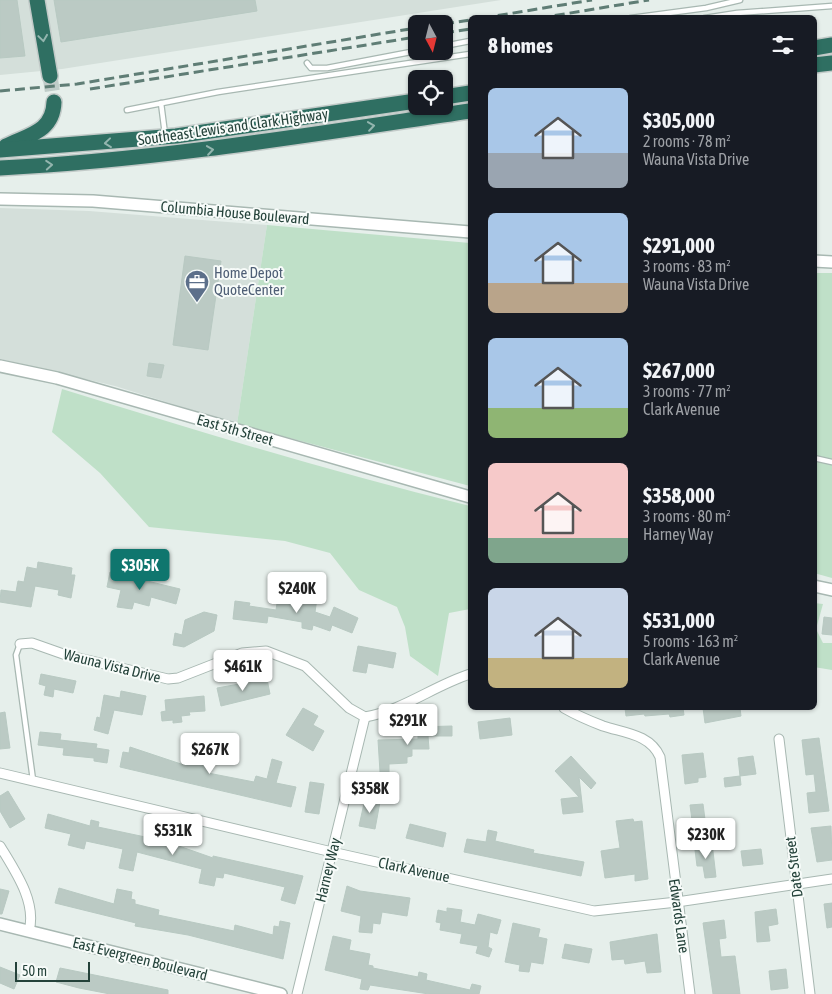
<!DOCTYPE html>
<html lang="en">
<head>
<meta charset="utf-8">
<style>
  :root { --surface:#171b24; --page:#242831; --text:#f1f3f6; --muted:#9ea1a6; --accent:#0f766e }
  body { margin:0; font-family:"Asap Condensed",sans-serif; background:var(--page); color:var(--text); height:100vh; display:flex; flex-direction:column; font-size:19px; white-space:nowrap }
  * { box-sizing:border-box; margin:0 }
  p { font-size:16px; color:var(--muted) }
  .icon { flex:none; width:28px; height:28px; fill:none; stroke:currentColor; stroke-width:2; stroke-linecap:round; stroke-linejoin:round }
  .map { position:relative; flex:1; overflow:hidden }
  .details { position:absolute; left:468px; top:15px; width:349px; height:695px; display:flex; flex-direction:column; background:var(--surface); border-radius:8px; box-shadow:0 1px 4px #0004 }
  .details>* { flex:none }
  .needle { width:32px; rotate:173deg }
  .buttons { position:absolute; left:408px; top:15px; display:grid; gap:10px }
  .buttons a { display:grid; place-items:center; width:45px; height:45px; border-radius:8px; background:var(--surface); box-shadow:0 1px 4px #0004; font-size:25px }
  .scale { position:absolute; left:15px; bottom:12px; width:75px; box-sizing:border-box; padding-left:5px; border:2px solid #24423a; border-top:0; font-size:14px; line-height:18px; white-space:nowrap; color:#24423a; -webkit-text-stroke:4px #f7fbf9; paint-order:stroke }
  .price { position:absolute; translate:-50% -42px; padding:0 11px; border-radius:5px; background:#fff; color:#222; font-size:16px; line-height:32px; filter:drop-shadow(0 1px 2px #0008) }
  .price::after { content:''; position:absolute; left:50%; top:30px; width:15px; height:11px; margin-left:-8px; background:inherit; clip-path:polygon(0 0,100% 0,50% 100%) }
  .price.active { background:var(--accent); color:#fff }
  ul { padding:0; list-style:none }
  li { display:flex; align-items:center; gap:15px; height:125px; padding:0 20px }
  li span { display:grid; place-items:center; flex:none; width:140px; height:100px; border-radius:8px; color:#555 }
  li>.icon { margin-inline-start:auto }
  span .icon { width:60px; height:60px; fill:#fffc; stroke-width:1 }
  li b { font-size:21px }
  h2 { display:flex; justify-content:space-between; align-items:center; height:60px; padding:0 20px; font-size:21px }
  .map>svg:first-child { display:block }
  .built { fill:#d4dfda }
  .green { fill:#bfe0c8 }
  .building { fill:#bbcac4; stroke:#b8c9c2 }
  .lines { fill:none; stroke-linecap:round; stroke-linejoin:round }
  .motorway-tunnel { stroke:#bfccc8; stroke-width:15; stroke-dasharray:15 8; stroke-linecap:butt }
  .service-casing { stroke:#a8b8b2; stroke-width:7 }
  .minor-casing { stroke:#a8b8b2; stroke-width:11 }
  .tertiary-casing { stroke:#a8b8b2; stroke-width:14 }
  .motorway-casing { stroke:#c2cac8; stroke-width:18 }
  .service { stroke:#fff; stroke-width:4.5 }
  .minor { stroke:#fff; stroke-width:9 }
  .tertiary { stroke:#fff; stroke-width:11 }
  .motorway { stroke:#2f6f62; stroke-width:15 }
  .rail { stroke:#5f7d75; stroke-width:3; stroke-dasharray:10 5; stroke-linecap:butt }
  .oneway { stroke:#93b5ae }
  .labels { text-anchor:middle; stroke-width:4; stroke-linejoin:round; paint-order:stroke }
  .street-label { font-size:15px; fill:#24423a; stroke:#f7fbf9 }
  .service-label { font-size:15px; fill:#4e5e75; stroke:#f7fbf9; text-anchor:start }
</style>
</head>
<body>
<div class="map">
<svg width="832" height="994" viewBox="0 0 832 994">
  <rect width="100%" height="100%" fill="#e6efeb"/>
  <g class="built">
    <polygon points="0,0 501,0 62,69 0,75"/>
    <polygon points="0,208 89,211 267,225 237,424 115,386 0,359"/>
  </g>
  <g class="green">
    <polygon points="267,225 470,243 470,486 237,424"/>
    <polygon points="814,273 832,273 832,578 814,573"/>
    <path d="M62 389C197 431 332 472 470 506V609L449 613 438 676 410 656 405 627 397 607 359 590 330 553 285 541 149 527 100 473 52 432Z"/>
    <polygon points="814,603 823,604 816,629 823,643 832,643 832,670 814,667"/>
  </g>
  <g class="building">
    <polygon points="0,0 17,0 25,56 0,58"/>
    <polygon points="54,0 255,0 257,11 61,42"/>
    <polygon points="185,256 221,261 208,350 173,345"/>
    <polygon points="149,363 164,365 161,378 147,376"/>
    <polygon points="38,562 72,568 71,575 75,575 71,598 58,595 59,590 35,586 31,607 0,602 1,590 16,592 18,581 24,582 27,567 37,569"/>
    <polygon points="110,572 180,589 176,604 151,597 149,606 134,602 132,609 117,607 121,590 107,587"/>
    <polygon points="310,591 318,592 315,612 330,617 334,607 358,618 352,633 332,625 330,631 313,625 312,630 302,628 302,622 268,616 267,623 233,619 235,601 250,603 249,606 276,610 278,597 308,602"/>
    <polygon points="204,612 217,615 214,631 184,647 173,645 175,633 182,635 185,620"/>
    <polygon points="824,617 832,618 832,635 822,634"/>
    <polygon points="358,646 396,653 393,668 368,663 366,673 353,671"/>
    <polygon points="41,674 76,681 73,693 54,689 53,697 44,695 46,686 39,684"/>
    <polygon points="267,679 270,694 221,706 217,688"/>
    <polygon points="121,691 146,696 142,715 114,710 108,734 94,730 97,717 100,718 104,695 120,698"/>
    <polygon points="204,696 205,711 189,712 190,715 181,716 182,722 173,723 173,720 162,721 161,712 166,711 165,700"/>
    <polygon points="303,708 318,716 313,725 324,731 313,751 286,735"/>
    <polygon points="625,708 683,708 684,715 670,717 669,714 645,716 644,714 626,716"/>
    <polygon points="703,708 740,708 741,716 705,723"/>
    <polygon points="5,712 10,748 0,749 0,713"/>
    <polygon points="510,718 512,735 480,739 478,722"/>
    <polygon points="452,726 452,736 428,736 429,749 412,749 412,756 407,757 407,763 389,764 389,772 380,772 378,740 418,739 418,727"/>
    <polygon points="40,732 61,734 60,740 97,744 96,748 109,750 107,763 94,761 94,758 63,755 64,748 38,745"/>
    <polygon points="819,738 829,811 809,813 807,793 816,792 814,774 806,775 802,740"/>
    <polygon points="191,741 202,744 199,752 211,753 208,773 254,782 256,776 267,779 272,759 282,762 276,783 296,787 291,807 120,767 123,752 129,753 130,747 184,765"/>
    <polygon points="703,753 706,777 698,778 698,782 685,784 682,755"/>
    <polygon points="571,756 596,783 591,789 579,777 583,812 563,814 561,799 579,797 555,771"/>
    <polygon points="753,756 756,774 740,776 738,758"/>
    <polygon points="740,776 741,785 725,787 724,778"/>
    <polygon points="310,782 324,784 319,814 305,812"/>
    <polygon points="8,791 25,819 10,828 0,811 0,796"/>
    <polygon points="365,799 380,802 375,829 359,826"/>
    <polygon points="703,804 706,827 693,828 690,805"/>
    <polygon points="48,814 90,826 91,820 99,822 98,827 150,838 149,840 176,845 213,858 213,856 303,876 295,904 281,900 285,887 224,873 223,878 216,877 214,886 199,883 202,869 137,852 133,871 119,868 123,849 86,841 84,849 68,845 71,834 45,828"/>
    <polygon points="633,819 634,822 642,821 648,879 635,881 635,874 605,878 601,851 620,848 616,821"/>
    <polygon points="410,824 446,833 443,847 406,838"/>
    <polygon points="831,826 832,860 817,862 811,828"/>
    <polygon points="488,830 497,832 495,841 534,850 533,853 584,862 581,876 464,852 467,839 486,842"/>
    <polygon points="712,843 716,877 705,878 703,866 697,866 695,850 700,849 699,845"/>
    <polygon points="761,849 763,864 743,866 741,851"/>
    <polygon points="347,886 360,891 410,898 407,916 382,912 380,924 373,923 372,933 359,932 361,916 341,911"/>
    <polygon points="59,888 114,904 117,889 132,892 131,899 135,900 135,904 159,910 158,915 234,931 235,925 273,935 274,926 279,927 280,921 290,923 283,959 188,935 135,926 136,923 55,903"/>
    <polygon points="0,889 9,891 2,914 0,914"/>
    <polygon points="832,903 832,927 827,928 824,904"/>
    <polygon points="447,908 462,910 460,922 475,925 478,914 501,920 497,934 490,932 488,947 492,949 489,957 476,953 478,946 460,943 462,934 440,930 441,923 436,922 438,910 447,912"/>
    <polygon points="776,909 778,924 768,926 770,941 757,942 755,912"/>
    <polygon points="724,920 726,938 719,939 721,957 735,956 740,994 713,994 703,923"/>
    <polygon points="513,923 540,929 538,937 547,939 543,964 531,962 529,972 519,971 520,965 505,962"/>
    <polygon points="657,934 661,972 647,973 645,961 625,964 624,959 612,960 610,942"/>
    <polygon points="333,936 351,940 349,950 370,954 368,965 373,966 373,968 418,977 419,972 427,974 426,980 470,990 472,984 481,986 479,994 429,994 370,985 368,990 360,989 362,979 325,970"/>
    <polygon points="565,944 592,949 589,963 562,958"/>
    <polygon points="0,967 20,975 14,989 0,983"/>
    <polygon points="60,968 168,990 168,994 110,994 79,988 56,982"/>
    <polygon points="786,969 788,988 771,990 769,971"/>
  </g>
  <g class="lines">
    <polyline class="motorway-tunnel" points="50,76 54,102"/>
    <defs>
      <g id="service">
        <polyline points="631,18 706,8 740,0"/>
        <polyline points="705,18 737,13 832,6"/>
        <polyline points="444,46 470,41"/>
        <polyline points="307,63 311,68 327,68 416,51"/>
        <polyline points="161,103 165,134"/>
        <polyline points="127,110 218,92 470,54"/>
        <polyline points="814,458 832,462"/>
        <polyline points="20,644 16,655 33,780"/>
      </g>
      <g id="minor">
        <path d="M20 644 32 643 66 655 168 679 178 678 242 653 266 651 305 666 349 708 365 717C404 710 433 686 470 674"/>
        <path d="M564 708C576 715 590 721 603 726 624 733 650 734 660 757L690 994"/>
        <polyline points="779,739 810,994"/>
        <polyline points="0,773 332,852 594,911 677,902 832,879"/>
        <path d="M0 846C15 871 37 902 29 931"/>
        <polyline points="297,994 365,717"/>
      </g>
      <g id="tertiary">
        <polyline points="0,199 93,201 470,232"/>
        <polyline points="814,261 832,262"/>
        <polyline points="0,366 57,378 470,497"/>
        <polyline points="814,586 832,590"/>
        <polyline points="0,924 281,994"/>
      </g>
      <g id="motorway">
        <polyline points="37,0 50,76"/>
        <polyline points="814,48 832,45"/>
        <polyline points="814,65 832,63"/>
        <polyline points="444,97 470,93"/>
        <path d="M6 146C28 135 53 132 54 102"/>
        <polyline points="0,150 176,136 416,101"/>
        <path d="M0 168C158 160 314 134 470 111"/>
      </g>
    </defs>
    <use href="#service" class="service-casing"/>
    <use href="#minor" class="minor-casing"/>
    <use href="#tertiary" class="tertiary-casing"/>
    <use href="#motorway" class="motorway-casing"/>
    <use href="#service" class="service"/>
    <use href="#minor" class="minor"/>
    <use href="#tertiary" class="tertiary"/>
    <use href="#motorway" class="motorway"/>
    <g class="rail">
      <polyline points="483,18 592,0"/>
      <polyline points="540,18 649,0"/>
      <polyline points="444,24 470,20"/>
      <polyline points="444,33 470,29"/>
      <polyline points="90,89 416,37"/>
      <polyline points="0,91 77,84 416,28"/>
    </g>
  </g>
  <defs><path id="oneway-chevron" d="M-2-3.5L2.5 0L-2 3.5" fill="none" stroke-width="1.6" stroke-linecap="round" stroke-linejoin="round" transform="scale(1.25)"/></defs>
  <g class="oneway">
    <use href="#oneway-chevron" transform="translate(43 38) rotate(82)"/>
    <use href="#oneway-chevron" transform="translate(371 126) rotate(-8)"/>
    <use href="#oneway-chevron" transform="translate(108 143) rotate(174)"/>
    <use href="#oneway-chevron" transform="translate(210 150) rotate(-8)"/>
    <use href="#oneway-chevron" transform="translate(49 165) rotate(-4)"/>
  </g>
  <defs>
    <symbol id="office-pin" viewBox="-11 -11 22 30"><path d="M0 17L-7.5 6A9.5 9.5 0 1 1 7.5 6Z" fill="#5c6f8a" stroke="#f7fbf9"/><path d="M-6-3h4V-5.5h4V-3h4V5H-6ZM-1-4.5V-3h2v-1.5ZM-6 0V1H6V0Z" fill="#fff"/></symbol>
  </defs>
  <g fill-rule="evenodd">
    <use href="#office-pin" x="183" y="268" width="28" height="38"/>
  </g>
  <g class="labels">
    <g class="street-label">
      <text transform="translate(233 127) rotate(-8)" y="5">Southeast Lewis and Clark Highway</text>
      <text transform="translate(235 213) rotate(5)" y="5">Columbia House Boulevard</text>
      <text transform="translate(235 430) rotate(16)" y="5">East 5th Street</text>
      <text transform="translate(112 666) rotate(14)" y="5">Wauna Vista Drive</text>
      <text transform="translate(794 867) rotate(-97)" y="5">Date Street</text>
      <text transform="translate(328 870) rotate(-76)" y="5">Harney Way</text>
      <text transform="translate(414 870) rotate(12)" y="5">Clark Avenue</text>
      <text transform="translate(679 916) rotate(82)" y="5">Edwards Lane</text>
      <text transform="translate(140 959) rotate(14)" y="5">East Evergreen Boulevard</text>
    </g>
    <g class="service-label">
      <text x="214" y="278">Home Depot<tspan x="214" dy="17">QuoteCenter</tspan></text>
    </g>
  </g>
</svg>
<div class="buttons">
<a><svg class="needle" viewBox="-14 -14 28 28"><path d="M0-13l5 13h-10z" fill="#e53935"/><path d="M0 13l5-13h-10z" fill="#9ea1a6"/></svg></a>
<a><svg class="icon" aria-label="locate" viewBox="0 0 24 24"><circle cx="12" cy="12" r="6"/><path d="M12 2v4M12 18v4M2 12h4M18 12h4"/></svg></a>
</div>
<div class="scale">50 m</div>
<b class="price active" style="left:140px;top:591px">$305K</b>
<b class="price" style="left:297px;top:614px">$240K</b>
<b class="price" style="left:243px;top:692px">$461K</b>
<b class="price" style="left:408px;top:746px">$291K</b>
<b class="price" style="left:210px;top:775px">$267K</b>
<b class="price" style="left:370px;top:814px">$358K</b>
<b class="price" style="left:173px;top:856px">$531K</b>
<b class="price" style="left:706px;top:860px">$230K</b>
<section class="details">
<h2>8 homes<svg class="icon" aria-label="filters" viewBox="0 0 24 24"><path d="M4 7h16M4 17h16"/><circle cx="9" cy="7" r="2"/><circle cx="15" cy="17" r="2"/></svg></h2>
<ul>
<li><span style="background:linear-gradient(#a9c7e8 65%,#9aa5b1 0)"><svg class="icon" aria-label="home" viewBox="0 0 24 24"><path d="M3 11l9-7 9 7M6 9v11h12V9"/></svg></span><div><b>$305,000</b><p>2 rooms · 78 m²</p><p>Wauna Vista Drive</p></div></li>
<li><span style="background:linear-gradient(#a9c7e8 70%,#b9a48a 0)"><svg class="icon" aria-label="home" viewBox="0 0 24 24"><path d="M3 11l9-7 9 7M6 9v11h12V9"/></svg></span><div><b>$291,000</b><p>3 rooms · 83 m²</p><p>Wauna Vista Drive</p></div></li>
<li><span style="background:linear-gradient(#a9c7e8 70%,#8fb573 0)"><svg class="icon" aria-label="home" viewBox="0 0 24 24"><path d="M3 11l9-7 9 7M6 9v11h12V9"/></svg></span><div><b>$267,000</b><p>3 rooms · 77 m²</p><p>Clark Avenue</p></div></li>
<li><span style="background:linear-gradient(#f6c9c9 75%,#7fa58c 0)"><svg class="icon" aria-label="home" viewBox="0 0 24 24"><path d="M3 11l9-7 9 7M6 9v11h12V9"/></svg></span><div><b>$358,000</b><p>3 rooms · 80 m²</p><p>Harney Way</p></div></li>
<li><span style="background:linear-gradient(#c9d6e8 70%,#c2b280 0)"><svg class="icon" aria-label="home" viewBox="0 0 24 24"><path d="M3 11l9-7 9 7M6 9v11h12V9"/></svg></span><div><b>$531,000</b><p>5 rooms · 163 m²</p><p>Clark Avenue</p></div></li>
</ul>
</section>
</div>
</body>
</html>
